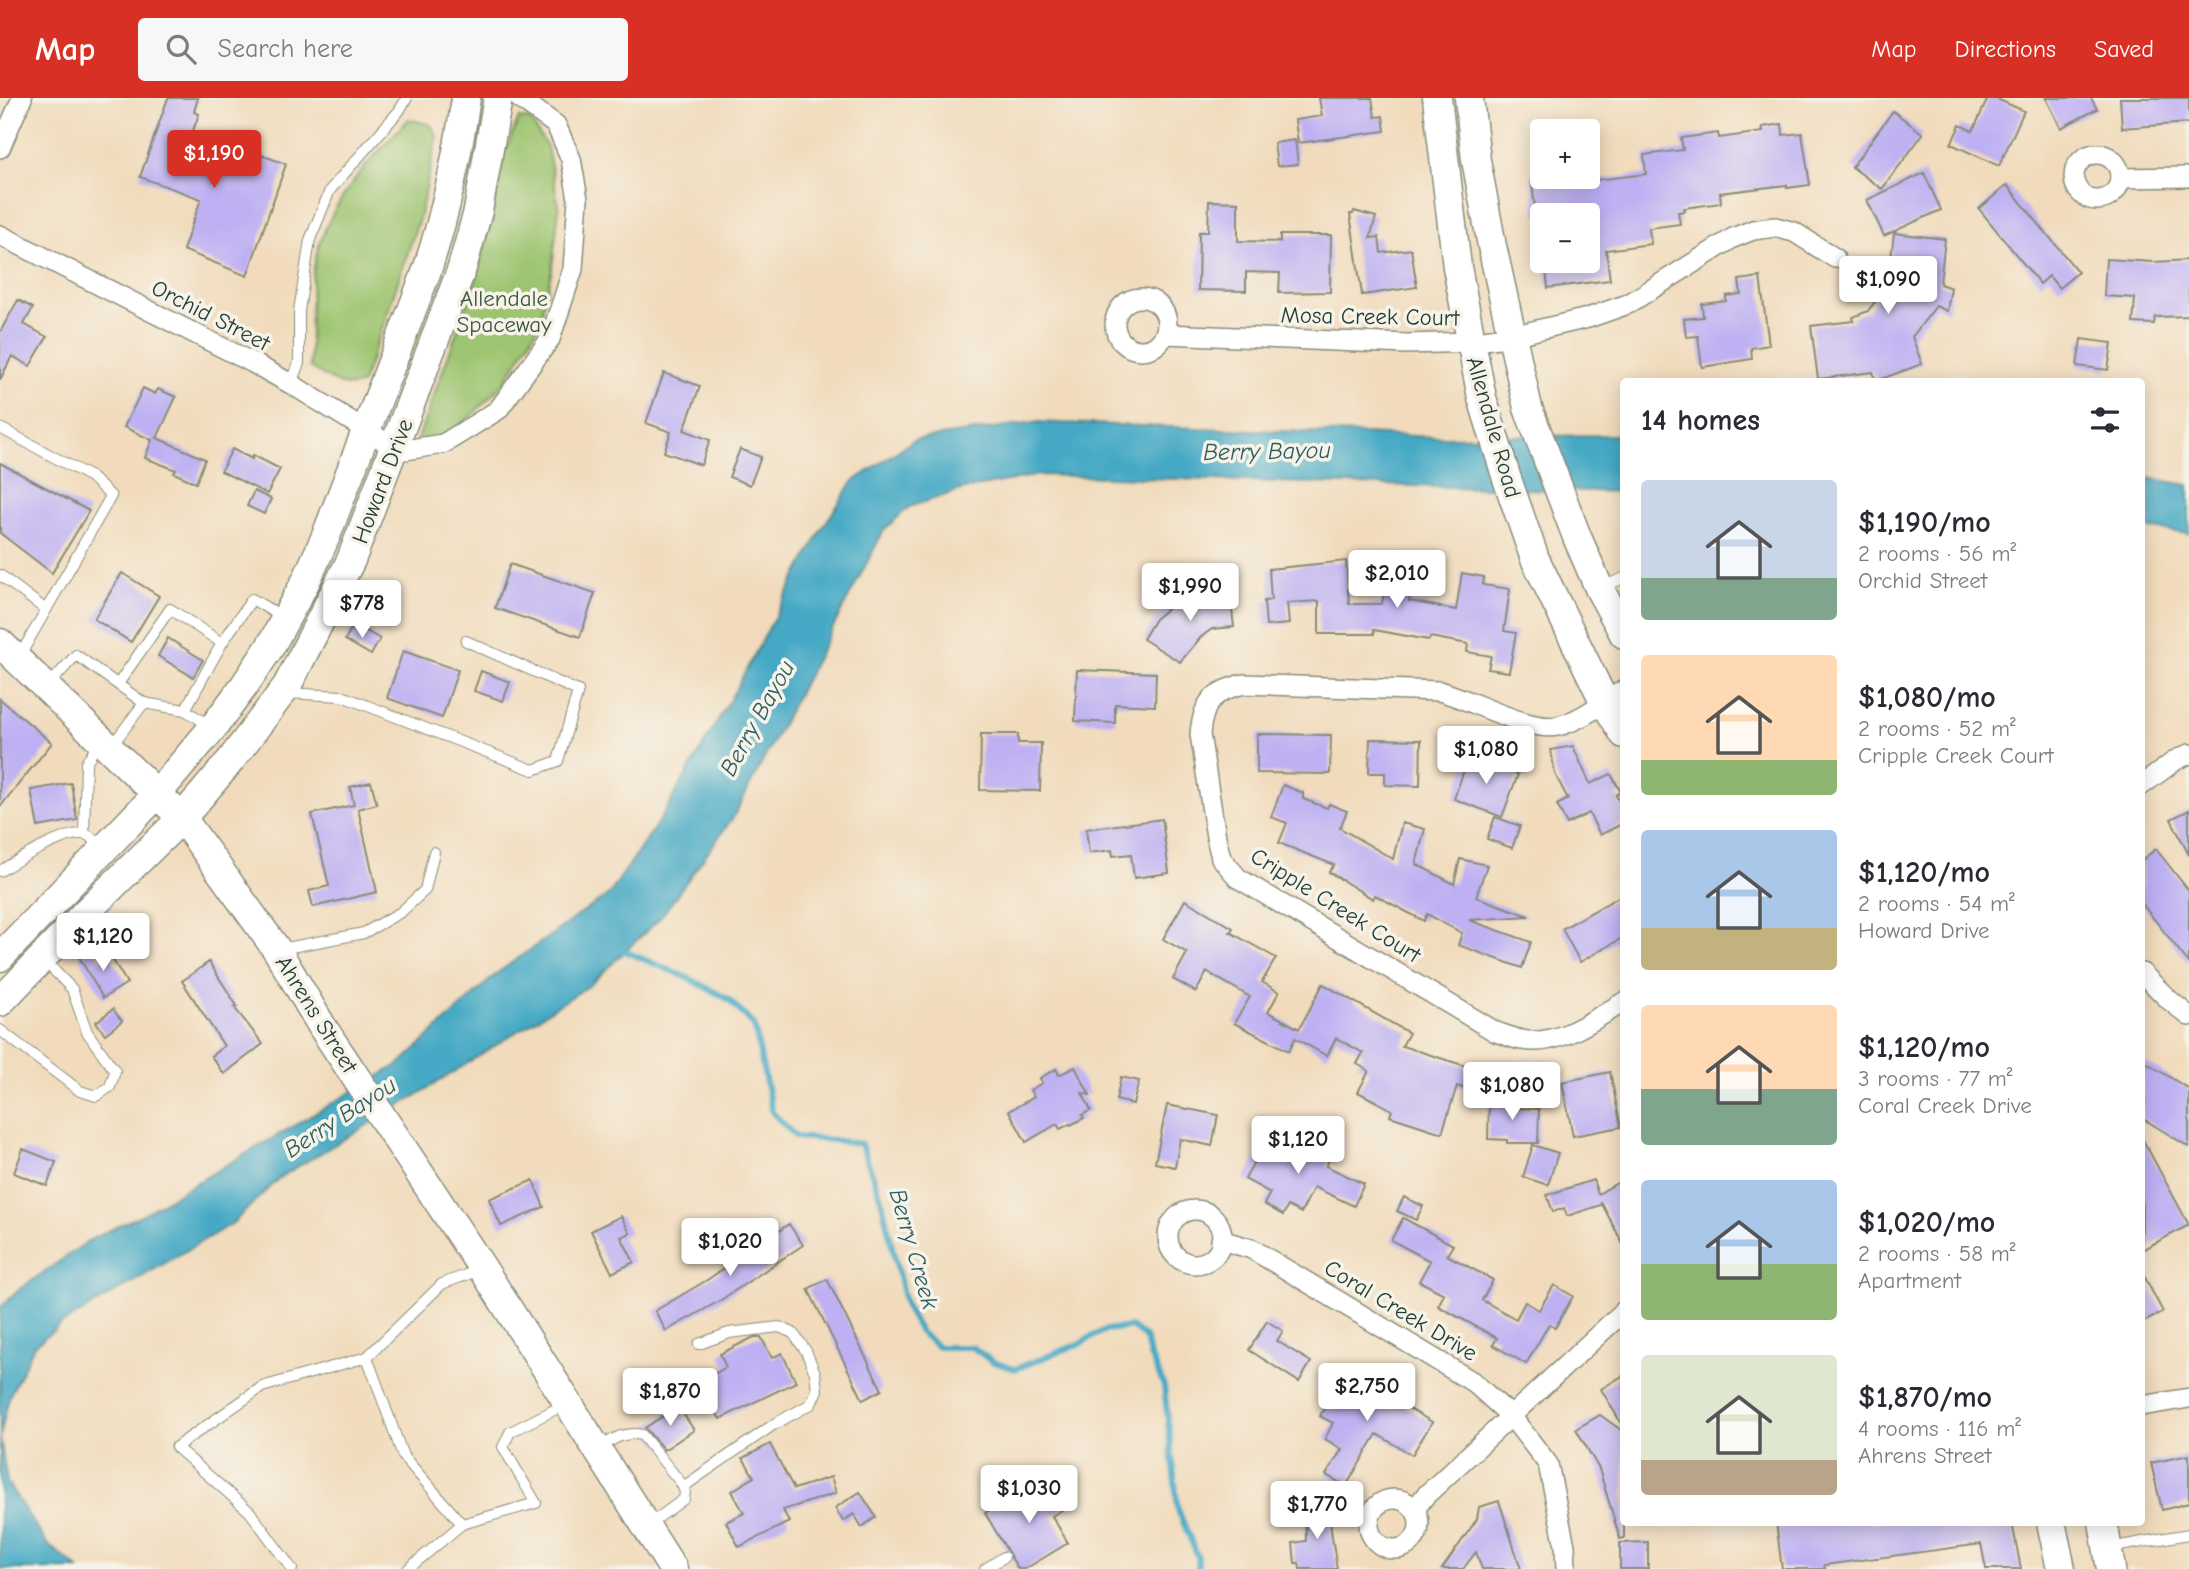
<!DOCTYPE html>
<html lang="en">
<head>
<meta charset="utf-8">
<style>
  :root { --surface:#fff; --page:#f7f7f7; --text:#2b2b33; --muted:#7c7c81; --accent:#d93025 }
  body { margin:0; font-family:"Comic Neue",sans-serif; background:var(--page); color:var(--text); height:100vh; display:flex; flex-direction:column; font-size:26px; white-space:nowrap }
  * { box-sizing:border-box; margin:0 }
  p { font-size:23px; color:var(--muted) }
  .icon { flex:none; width:38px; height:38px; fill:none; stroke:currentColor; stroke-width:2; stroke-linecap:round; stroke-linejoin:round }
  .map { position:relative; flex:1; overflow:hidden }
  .side { position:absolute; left:1620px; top:280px; width:525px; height:1148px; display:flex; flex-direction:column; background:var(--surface); border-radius:7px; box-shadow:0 4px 18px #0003 }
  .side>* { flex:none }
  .fabs { position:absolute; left:1530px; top:21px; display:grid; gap:14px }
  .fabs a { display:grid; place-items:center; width:70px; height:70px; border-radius:7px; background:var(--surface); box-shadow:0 4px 18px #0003; font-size:35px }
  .price { position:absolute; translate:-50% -60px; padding:0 16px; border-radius:7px; background:#fff; color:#222; font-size:23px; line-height:46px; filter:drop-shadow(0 2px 4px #0008) }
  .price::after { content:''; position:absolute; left:50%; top:42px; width:21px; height:16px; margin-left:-10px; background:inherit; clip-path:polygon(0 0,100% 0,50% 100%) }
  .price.current { background:var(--accent); color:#fff }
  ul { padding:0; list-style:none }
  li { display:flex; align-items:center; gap:21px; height:175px; padding:0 21px }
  li span { display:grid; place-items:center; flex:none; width:196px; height:140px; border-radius:7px; color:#555 }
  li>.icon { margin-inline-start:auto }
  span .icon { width:84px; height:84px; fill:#fffc; stroke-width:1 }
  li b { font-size:30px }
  h2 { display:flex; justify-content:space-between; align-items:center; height:84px; padding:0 21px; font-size:30px }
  header { display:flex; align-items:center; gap:42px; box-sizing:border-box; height:98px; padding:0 35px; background:var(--accent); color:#fff }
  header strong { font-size:33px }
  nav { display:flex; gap:38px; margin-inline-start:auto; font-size:24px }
  .search { width:490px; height:63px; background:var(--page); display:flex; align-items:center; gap:18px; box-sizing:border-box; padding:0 24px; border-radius:7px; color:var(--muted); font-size:26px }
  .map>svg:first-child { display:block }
  .green { fill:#9dc46f; stroke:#5e8052; stroke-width:2 }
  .water { fill:#45a9c5; stroke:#32737c; stroke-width:2 }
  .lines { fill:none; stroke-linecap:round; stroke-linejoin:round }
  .stream { stroke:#45a9c5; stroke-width:6 }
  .building { fill:#beb0f3 }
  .lane-casing { stroke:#888c78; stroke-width:12 }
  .street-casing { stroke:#888c78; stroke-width:22 }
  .secondary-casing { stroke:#888c78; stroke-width:31 }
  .lane { stroke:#fff; stroke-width:10 }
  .street { stroke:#fff; stroke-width:19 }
  .secondary { stroke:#fff; stroke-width:28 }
  .labels { text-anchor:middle; stroke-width:7; stroke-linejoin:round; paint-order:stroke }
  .park-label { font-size:23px; fill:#385840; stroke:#f7f3e8 }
  .street-label { font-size:23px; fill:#1f3d34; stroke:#f7f3e8 }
  .water-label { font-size:24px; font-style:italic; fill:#2a5d60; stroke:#f7f3e8 }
</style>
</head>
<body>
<header>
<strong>Map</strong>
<div class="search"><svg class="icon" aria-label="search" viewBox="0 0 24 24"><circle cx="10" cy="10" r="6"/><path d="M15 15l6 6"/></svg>Search here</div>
<nav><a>Map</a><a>Directions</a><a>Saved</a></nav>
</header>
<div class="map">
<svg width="2189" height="1471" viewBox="0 0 2189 1471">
  <rect width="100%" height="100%" fill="#f7f3e8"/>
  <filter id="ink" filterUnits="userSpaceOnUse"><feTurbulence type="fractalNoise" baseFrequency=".0143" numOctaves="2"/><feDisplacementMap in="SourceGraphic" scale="14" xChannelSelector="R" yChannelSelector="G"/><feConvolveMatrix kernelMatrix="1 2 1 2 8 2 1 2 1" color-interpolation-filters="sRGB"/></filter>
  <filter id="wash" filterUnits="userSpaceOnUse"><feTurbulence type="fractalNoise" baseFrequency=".00686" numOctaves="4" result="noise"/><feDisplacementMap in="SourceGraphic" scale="28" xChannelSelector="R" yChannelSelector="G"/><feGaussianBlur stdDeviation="1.57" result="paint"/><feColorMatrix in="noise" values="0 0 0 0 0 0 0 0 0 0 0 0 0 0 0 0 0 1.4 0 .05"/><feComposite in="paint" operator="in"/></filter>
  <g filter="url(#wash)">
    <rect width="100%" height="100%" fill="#f1dbbc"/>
    <g class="green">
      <polygon points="519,20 530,22 547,49 559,109 552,171 539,227 505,284 471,318 445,339 417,343 476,182 497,97 504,56"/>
      <path d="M409 21 431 27 437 40 419 121 383 228 362 285C347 296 324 277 310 269 311 233 308 180 319 147 336 96 373 58 409 21Z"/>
    </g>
    <g class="water">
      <polygon points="1035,324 1442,339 1624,337 1624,394 1039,377 964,391 909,409 884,432 734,718 660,820 590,887 411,1001 279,1080 233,1125 60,1227 34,1248 9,1299 0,1338 0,1210 21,1190 93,1140 143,1116 401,965 496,876 610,795 663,717 736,591 823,429 853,384 914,342"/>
      <polygon points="2142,379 2189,387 2189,436 2142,429"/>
      <polygon points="0,1339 7,1384 47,1446 79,1471 0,1471"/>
    </g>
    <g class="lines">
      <polyline class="stream" points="617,850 686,879 728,901 754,927 772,1014 796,1039 834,1042 861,1046 881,1100 906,1209 920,1234 938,1249 972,1249 993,1264 1015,1271 1079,1246 1105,1232 1131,1229 1145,1239 1150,1257 1164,1288 1178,1412 1198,1459 1198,1471"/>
    </g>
    <g id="blocks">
      <g class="building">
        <polygon points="168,0 198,0 194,14 199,16 186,52 241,71 248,52 286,66 247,178 183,152 201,101 140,79"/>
        <polygon points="1319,0 1372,0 1375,19 1383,18 1385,33 1298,45 1295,22 1322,18"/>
        <polygon points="1988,0 1995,0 2024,13 1999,68 1951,46 1960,27 1973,33"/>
        <polygon points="2046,0 2091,0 2097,11 2061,30"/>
        <polygon points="2120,0 2189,0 2189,25 2122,30"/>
        <polygon points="1893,13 1923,36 1882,91 1852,69"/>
        <polygon points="1782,26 1783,37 1802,35 1810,87 1787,90 1787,87 1720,95 1721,105 1684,110 1685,113 1678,114 1680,126 1649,130 1651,146 1606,152 1610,182 1548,190 1545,163 1587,163 1587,117 1536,117 1531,79 1595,79 1596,82 1646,76 1644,57 1683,52 1681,40 1718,35 1719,40 1763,34 1762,29"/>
        <polygon points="1295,42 1298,66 1277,68 1274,45"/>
        <polygon points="1924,75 1941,112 1884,138 1867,102"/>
        <polygon points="2007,87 2078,174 2059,190 2049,178 2040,186 1979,111"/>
        <polygon points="1209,103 1238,104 1238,143 1280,144 1280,137 1331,137 1330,194 1279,195 1280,175 1246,174 1246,193 1198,192 1199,134 1208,134"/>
        <polygon points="1354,113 1376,119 1370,140 1379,139 1381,155 1411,151 1417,189 1362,197 1350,116 1353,116"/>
        <polygon points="1894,135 1945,141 1940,186 1951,190 1947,213 1936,208 1912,239 1922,266 1876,283 1873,274 1818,281 1811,228 1854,223 1853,219 1868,213 1888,186"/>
        <polygon points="2106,161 2153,164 2189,162 2189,218 2155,219 2154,226 2133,225 2135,200 2104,198"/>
        <polygon points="1760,179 1769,247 1751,250 1752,261 1702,269 1698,238 1686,239 1684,221 1703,219 1702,206 1726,203 1726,198 1741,196 1739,182"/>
        <polygon points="18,202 33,210 24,226 47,239 30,268 12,258 0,282 0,234"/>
        <polygon points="2081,241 2112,245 2108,272 2077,268"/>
        <polygon points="664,275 700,288 684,332 710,342 701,367 664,354 671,334 646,325"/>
        <polygon points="143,290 155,296 158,291 176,299 157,340 205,361 196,385 174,375 176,372 145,360 152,342 124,329"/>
        <polygon points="232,351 252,361 253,357 280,371 267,396 221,373"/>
        <polygon points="740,351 761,359 750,387 729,379"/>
        <polygon points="0,365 89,413 52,475 0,435"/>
        <polygon points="254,393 271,401 264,416 247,408"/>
        <polygon points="1346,463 1349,506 1382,506 1387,476 1413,481 1409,503 1456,512 1462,475 1484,479 1483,487 1510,491 1504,533 1516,535 1509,574 1488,571 1491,558 1467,554 1468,546 1430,539 1429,542 1374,532 1374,536 1319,536 1319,503 1287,505 1289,526 1266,528 1264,503 1271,502 1269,471"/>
        <polygon points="510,466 595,495 580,539 495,510"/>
        <polygon points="122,475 159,498 131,544 94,521"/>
        <polygon points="1187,495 1205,498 1230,495 1234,529 1212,531 1201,539 1180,564 1143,541 1155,521"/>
        <polygon points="354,526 380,541 371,557 345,542"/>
        <polygon points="168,540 203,562 193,579 158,558"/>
        <polygon points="403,553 458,572 442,620 387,600"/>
        <polygon points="1077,572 1156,575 1155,608 1115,606 1115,625 1075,623"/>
        <polygon points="481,573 510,584 503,603 474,593"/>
        <polygon points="0,601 52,645 0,709"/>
        <polygon points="981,636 1018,636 1018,645 1041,645 1040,693 980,692"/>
        <polygon points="1257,636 1331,637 1330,676 1257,675"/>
        <polygon points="1370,641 1421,642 1420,688 1385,687 1385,675 1369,675"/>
        <polygon points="1573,648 1590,686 1611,676 1621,694 1616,697 1624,713 1624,725 1600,737 1589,715 1567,726 1557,707 1568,701 1555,676 1551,652"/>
        <polygon points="1470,655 1493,664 1492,667 1518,676 1502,719 1454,701"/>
        <polygon points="371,684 377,706 358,711 377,794 313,809 309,793 329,788 312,716 354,707 350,689"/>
        <polygon points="71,685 77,722 38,729 31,692"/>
        <polygon points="1283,687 1303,695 1303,701 1327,710 1329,706 1347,713 1340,730 1393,761 1402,725 1425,731 1416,766 1454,786 1460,761 1487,767 1476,799 1529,818 1469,822 1531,844 1522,870 1458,847 1462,835 1427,816 1424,823 1375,797 1373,801 1329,774 1334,767 1279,745 1287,725 1271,719"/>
        <polygon points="2189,712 2189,757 2171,721"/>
        <polygon points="1495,719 1520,728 1512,750 1487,741"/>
        <polygon points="1162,721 1169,775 1134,780 1131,756 1113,758 1112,752 1089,755 1086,731"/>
        <polygon points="2156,751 2189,793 2189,865 2142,806 2142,762"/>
        <polygon points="1624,796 1624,839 1580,864 1562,831"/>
        <polygon points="1185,802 1233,830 1230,834 1276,860 1262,884 1279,894 1268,914 1299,931 1323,886 1409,935 1402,948 1472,970 1466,991 1457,988 1442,1035 1390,1018 1392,1012 1358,994 1369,973 1357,966 1363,955 1336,940 1327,958 1295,940 1289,953 1234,925 1250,899 1207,874 1196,894 1173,881 1187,855 1163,841"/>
        <polygon points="93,850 100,862 109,856 127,885 103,900 79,859"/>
        <polygon points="209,864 237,908 234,909 263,946 224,976 211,958 224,948 182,883"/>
        <polygon points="113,911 122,923 105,936 96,924"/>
        <polygon points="2142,962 2189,991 2189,1049 2142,1020"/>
        <polygon points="1075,969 1090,997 1082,995 1091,1012 1082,1017 1084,1020 1071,1027 1070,1026 1060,1031 1057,1026 1026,1044 1009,1013 1034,999 1030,992 1042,985 1040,980 1056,971 1059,977"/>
        <polygon points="1610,974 1621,1029 1573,1038 1562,984"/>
        <polygon points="1121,979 1139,983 1133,1006 1116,1002"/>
        <polygon points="1489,998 1514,999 1514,1010 1539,1011 1538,1045 1507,1045 1507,1042 1488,1041"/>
        <polygon points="1167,1007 1218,1017 1212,1048 1180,1041 1175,1069 1155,1065"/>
        <polygon points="1268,1037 1302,1055 1307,1045 1331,1058 1326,1068 1364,1086 1354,1108 1314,1089 1301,1115 1288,1108 1283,1117 1264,1106 1270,1095 1245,1081"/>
        <polygon points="2142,1040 2189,1127 2142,1152"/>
        <polygon points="1533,1047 1558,1055 1548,1087 1523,1079"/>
        <polygon points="23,1051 56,1064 47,1088 14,1075"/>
        <polygon points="1624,1081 1624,1148 1601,1104 1601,1107 1567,1118 1564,1110 1553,1114 1547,1097 1593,1082 1598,1096"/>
        <polygon points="533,1082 544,1109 501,1128 489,1101"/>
        <polygon points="1404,1099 1423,1108 1416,1122 1397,1113"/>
        <polygon points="621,1118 630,1135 621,1139 634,1164 612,1175 591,1133"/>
        <polygon points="1403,1120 1453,1147 1447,1157 1493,1182 1482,1202 1516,1221 1525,1204 1539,1212 1554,1187 1573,1198 1555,1230 1549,1226 1526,1266 1493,1247 1497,1240 1438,1208 1444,1196 1419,1183 1430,1163 1391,1142"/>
        <polygon points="789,1126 803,1147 721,1202 666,1233 655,1213 707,1182"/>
        <polygon points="2142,1174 2163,1214 2142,1225"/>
        <polygon points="827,1181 882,1292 863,1302 808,1191"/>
        <polygon points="1267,1223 1283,1233 1277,1243 1311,1264 1299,1284 1249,1252"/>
        <polygon points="754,1239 761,1239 772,1260 782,1255 796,1284 720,1321 699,1285 726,1269 720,1256"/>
        <polygon points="1346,1270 1373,1284 1371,1288 1432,1324 1412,1357 1377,1336 1346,1388 1326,1377 1342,1351 1325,1341 1333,1325 1320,1318"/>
        <polygon points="1624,1277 1624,1330 1601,1291"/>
        <polygon points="678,1308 694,1332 664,1352 645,1330"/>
        <polygon points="1600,1317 1624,1334 1624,1440 1620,1441 1599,1371 1576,1331"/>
        <polygon points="770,1346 794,1391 831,1379 836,1395 783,1412 789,1424 739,1449 726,1424 744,1415 732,1393 754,1379 743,1360"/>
        <polygon points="2189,1357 2189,1405 2162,1412 2151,1365"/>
        <polygon points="1044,1380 1062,1412 1052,1418 1068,1445 1025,1471 1018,1471 985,1415"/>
        <polygon points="860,1394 876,1419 862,1429 854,1416 843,1423 835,1410"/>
        <polygon points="1499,1403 1521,1471 1482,1471 1476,1454 1463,1471 1442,1471 1477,1421 1479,1409"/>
        <polygon points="1330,1408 1331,1432 1337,1471 1300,1471 1299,1465 1295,1465 1293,1445 1306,1443 1305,1409"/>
        <polygon points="1776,1424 2012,1424 2021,1471 1986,1471 1981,1446 1824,1467 1825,1471 1782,1471"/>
        <polygon points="1648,1444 1648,1471 1620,1471 1620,1445"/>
      </g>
    </g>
  </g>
  <g filter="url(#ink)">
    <use href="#blocks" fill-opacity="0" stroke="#888c78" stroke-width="2"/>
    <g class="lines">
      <defs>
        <g id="lane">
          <polyline points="291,286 299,265 299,213 310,142 330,92 399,13 407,0"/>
          <polyline points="0,330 91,379 111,398 46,512"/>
          <polyline points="0,477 46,512 18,561"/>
          <polyline points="1602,489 1624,480"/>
          <polyline points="118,586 170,511 222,545 252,501 282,519"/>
          <polyline points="47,589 76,557 144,605 185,612 212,629"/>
          <polyline points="286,595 342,598 533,672 558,663 578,593 466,543"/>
          <polyline points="185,612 222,545"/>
          <polyline points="110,650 144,605"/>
          <polyline points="84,736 86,665 98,645"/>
          <path d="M0 773C16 763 64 734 83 736 90 736 96 744 101 749"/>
          <polyline points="281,851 364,835 401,814 425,792 434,754"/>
          <polyline points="0,932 80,993 96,998 110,989 115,973 87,934 72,891 45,863"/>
          <polyline points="367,1259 403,1358 462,1426 536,1405 503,1349 510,1334 566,1306"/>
          <path d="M598 1351C613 1341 624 1333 642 1337L681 1385 685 1394 684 1401 647 1428"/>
          <polyline points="683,1389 773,1327 811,1306 817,1292 815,1275 806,1253 793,1235 779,1229 729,1235 699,1246"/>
          <polyline points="2108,1450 2189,1436"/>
          <polyline points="292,1471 250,1414 176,1349 262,1289 367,1259 442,1186 482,1171"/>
          <polyline points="408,1471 462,1426"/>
          <polyline points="985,1471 1004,1459"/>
        </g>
        <g id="street">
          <polyline points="0,50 22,0"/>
          <circle cx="2097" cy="79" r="23"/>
          <polyline points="2120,80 2189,79"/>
          <polyline points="0,137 253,265 291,286 395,350 405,352 443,346 498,312 550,241 573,171 578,101 571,61 556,27 519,0"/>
          <circle cx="1141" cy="226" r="26"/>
          <polyline points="1165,236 1407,246 1470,244 1512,238 1588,220 1628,206 1733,140 1753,132 1775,129 1794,134 1835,160"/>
          <path d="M1624 592C1603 604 1582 622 1558 628 1528 634 1471 601 1439 593L1244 586C1213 593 1203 604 1200 636L1216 739 1221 760 1238 780 1496 934C1504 936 1513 941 1522 942 1559 949 1594 921 1624 904"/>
          <polyline points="2142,687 2176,662 2189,656"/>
          <polyline points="2142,875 2168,901 2189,918"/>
          <circle cx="1195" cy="1139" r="27"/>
          <polyline points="1221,1142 1252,1151 1473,1284 1511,1318 1548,1366 1565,1448 1566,1471"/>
          <polyline points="2142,1308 2189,1300"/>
          <circle cx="1394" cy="1426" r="25"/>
          <polyline points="1415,1411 1425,1398 1624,1213"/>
        </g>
        <g id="secondary">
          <polyline points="1437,0 1457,169 1482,300 1506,378 1535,461 1604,603 1624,636"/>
          <polyline points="1469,0 1476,62 1492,148 1528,310 1577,439 1599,490 1624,536"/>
          <polyline points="0,545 182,720 277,852 323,930 483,1171 673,1471"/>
          <path d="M0 859 157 696 215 627 244 588 270 549 306 483 326 438 426 175C446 116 457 61 466 0"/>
          <polyline points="0,904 88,812 182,720 231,662 287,588 351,462 462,170 478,113 498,0"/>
          <polyline points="2051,1424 2061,1471"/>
          <polyline points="2103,1424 2111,1471"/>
        </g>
      </defs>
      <use href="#lane" class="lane-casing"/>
      <use href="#street" class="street-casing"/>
      <use href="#secondary" class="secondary-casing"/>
      <use href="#lane" class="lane"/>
      <use href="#street" class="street"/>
      <use href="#secondary" class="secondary"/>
    </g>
  </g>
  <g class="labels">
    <g class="park-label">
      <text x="504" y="208">Allendale<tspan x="504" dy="26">Spaceway</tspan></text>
    </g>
    <g class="street-label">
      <text transform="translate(211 217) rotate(27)" y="8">Orchid Street</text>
      <text transform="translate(1370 218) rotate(1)" y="8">Mosa Creek Court</text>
      <text transform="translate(1494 329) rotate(74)" y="8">Allendale Road</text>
      <text transform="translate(382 383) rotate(-69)" y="8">Howard Drive</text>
      <text transform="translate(1336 807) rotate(32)" y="8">Cripple Creek Court</text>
      <text transform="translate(317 916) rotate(58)" y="8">Ahrens Street</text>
      <text transform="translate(1401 1212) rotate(31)" y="8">Coral Creek Drive</text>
    </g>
    <g class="water-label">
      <text transform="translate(1267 353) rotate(-1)" y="8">Berry Bayou</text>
      <text transform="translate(757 620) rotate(-61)" y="8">Berry Bayou</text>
      <text transform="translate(340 1019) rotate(-33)" y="8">Berry Bayou</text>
      <text transform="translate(914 1151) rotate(74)" y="8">Berry Creek</text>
    </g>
  </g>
</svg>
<div class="fabs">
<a>+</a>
<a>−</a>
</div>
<b class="price current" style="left:214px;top:92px">$1,190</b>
<b class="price" style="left:1888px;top:218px">$1,090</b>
<b class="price" style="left:1397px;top:512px">$2,010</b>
<b class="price" style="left:1190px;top:525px">$1,990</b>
<b class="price" style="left:362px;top:542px">$778</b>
<b class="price" style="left:1486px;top:688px">$1,080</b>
<b class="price" style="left:103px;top:875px">$1,120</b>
<b class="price" style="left:1512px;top:1024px">$1,080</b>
<b class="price" style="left:1298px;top:1078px">$1,120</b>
<b class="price" style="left:730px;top:1180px">$1,020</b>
<b class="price" style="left:1367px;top:1325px">$2,750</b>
<b class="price" style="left:670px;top:1330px">$1,870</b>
<b class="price" style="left:1029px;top:1427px">$1,030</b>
<b class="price" style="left:1317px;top:1443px">$1,770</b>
<section class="side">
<h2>14 homes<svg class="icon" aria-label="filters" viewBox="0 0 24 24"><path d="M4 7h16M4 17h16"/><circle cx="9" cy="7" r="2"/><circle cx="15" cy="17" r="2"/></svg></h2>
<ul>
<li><span style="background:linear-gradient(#c9d6e8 70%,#7fa58c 0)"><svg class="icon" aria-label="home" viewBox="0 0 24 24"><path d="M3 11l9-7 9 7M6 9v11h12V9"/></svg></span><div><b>$1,190/mo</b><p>2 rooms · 56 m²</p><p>Orchid Street</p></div></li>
<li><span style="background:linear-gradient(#ffd9b3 75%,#8fb573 0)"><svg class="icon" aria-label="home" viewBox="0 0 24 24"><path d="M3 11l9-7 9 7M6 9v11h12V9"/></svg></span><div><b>$1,080/mo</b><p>2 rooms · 52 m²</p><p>Cripple Creek Court</p></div></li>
<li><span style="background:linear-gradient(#a9c7e8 70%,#c2b280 0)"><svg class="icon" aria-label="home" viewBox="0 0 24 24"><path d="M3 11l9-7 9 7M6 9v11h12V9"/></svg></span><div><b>$1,120/mo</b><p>2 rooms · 54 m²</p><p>Howard Drive</p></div></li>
<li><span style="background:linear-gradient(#ffd9b3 60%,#7fa58c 0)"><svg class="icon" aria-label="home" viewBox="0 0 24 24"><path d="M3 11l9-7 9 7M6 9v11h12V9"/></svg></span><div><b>$1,120/mo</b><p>3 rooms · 77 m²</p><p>Coral Creek Drive</p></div></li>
<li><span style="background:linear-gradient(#a9c7e8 60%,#8fb573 0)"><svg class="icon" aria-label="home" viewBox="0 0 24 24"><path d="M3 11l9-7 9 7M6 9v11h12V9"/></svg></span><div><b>$1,020/mo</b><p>2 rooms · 58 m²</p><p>Apartment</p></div></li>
<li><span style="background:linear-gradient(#dfe7d0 75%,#b9a48a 0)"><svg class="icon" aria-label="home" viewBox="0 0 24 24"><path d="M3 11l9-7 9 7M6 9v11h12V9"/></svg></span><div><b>$1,870/mo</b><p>4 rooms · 116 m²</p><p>Ahrens Street</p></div></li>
</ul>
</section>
</div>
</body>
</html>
